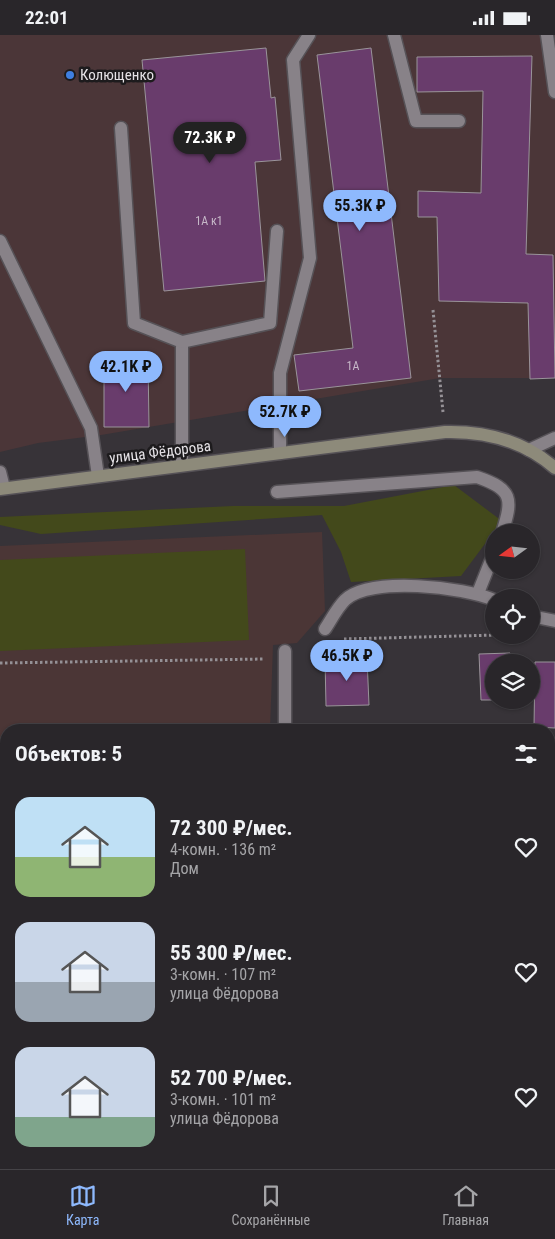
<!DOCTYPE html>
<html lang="ru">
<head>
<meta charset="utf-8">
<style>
  :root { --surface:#29262a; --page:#353236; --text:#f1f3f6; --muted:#a5a5a8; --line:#454347; --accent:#8eb9fd }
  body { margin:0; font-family:"Roboto Condensed",sans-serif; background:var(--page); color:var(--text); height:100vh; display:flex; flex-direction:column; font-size:19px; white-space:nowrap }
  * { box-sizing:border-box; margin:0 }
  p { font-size:16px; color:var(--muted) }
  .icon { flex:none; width:28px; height:28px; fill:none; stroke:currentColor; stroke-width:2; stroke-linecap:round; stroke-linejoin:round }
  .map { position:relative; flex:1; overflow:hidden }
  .panel { position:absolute; left:0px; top:689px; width:555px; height:446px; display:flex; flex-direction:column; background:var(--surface); border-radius:20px 20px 0 0; box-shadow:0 1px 4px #0004,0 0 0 1px var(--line) }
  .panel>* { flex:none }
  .needle { width:32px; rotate:255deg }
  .buttons { position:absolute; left:485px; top:489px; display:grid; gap:10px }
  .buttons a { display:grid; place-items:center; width:55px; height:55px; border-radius:50%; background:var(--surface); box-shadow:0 1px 4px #0004,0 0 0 1px var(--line); font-size:25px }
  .price { position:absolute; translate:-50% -42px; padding:0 11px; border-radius:18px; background:var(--accent); color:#111; font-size:16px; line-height:32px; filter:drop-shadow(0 1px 2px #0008) }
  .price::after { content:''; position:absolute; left:50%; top:30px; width:15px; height:11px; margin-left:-8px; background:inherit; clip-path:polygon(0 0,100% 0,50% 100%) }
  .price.active { background:#222; color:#fff }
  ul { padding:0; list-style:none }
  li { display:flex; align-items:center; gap:15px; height:125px; padding:0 15px }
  li span { display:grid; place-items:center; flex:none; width:140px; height:100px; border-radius:15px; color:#555 }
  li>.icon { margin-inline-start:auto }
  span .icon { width:60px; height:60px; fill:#fffc; stroke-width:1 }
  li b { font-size:21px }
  h2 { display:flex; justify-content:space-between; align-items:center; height:60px; padding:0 15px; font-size:21px }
  .status { display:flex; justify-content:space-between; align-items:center; height:35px; padding:0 25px; background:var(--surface); direction:ltr }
  .status svg { height:14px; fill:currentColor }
  .tab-bar { display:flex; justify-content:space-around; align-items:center; height:70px; border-top:1px solid var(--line); background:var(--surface); font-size:14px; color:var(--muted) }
  .tab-bar a { display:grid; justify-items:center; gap:2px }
  .tab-bar .active { color:var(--accent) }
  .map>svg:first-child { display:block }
  .commercial { fill:#4b3638 }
  .education { fill:#4b3636 }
  .green { fill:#43491b }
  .building { fill:#693c6c; stroke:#9a949a }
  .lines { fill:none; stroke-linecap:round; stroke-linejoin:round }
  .service-casing { stroke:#565257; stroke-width:15 }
  .minor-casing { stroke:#565257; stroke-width:15 }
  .secondary-casing { stroke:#565257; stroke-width:15 }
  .path { stroke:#959196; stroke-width:3; stroke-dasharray:2.5 2.5; stroke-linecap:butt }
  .service { stroke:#888288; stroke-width:12 }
  .minor { stroke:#888288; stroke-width:12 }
  .secondary { stroke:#8d8a7a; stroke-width:12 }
  .shop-dot { fill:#3f7fe0; stroke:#1d1b1d; stroke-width:2 }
  .labels { text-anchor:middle; stroke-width:5; stroke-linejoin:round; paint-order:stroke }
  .number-label { font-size:12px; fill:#c6b8c8 }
  .poi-label { font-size:15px; fill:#e5e2e6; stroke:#1d1b1d; text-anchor:start }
  .street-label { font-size:15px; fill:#e5e2e6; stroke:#1d1b1d }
</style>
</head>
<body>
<div class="status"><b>22:01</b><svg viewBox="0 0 49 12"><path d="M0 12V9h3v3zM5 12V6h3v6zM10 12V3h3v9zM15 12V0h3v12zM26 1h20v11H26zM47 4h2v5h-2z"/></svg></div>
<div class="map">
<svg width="555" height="1134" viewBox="0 0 555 1134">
  <rect width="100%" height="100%" fill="#373338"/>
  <g class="commercial">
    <polygon points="0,0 555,0 555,343 440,343 101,400 38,408 0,417"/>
    <rect x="549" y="753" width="6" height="175"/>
  </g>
  <polygon class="education" points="322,497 325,576 297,608 273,610 270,695 6,695 6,924 0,924 0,511"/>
  <g class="green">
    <polygon points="454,450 502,486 461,541 351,547 341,517 322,480 41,499 0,490 0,482 233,471 344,471"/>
    <polygon points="245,514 249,605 0,616 0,525"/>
  </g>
  <g class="building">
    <polygon points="266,13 271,63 275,62 281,125 255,127 265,246 164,256 142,25"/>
    <polygon points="371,13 411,343 299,356 294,320 353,313 317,20"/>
    <polygon points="532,21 526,219 553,220 555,343 530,344 528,268 439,266 437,182 418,182 418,156 481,158 483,56 417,57 417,22"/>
    <polygon points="104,324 148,324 149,392 104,392"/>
    <polygon points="510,618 511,628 494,628 494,665 481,665 479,619"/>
    <polygon points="367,623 369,670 326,671 325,624"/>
    <polygon points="535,627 555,627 555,693 534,692"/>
  </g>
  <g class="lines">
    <defs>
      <g id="service">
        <polyline points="394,0 416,86 459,86"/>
        <polyline points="547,0 555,57"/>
        <polyline points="121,93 134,288 182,307 182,430"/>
        <polyline points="0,206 91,393 98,441"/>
        <polyline points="182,307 270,288 277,196"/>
        <polyline points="529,415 555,403"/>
        <polyline points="280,418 280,338 310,223 293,25 309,0"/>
        <polyline points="0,437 4,453"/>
        <path d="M277 457 477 442C513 454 513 464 502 498"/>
        <polyline points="478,558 494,518"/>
        <polyline points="531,581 555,586"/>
        <path d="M325 594C331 585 337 573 345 565 370 541 464 552 494 565"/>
        <polyline points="285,695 285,616"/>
        <polyline points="549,779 555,779"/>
        <polyline points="0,908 6,908"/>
      </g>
      <g id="minor">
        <polyline points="549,967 555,968"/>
        <polyline points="276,1134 276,1129"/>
      </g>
      <path id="secondary" d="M0 454 445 397C485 396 524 406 555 433"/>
    </defs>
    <use href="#service" class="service-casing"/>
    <use href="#minor" class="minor-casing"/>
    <use href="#secondary" class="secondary-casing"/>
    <g class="path">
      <polyline points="433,275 443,377"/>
      <polyline points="344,604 497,600"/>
      <polyline points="0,628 264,624"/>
    </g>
    <use href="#service" class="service"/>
    <use href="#minor" class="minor"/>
    <use href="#secondary" class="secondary"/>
  </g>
  <circle class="shop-dot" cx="70" cy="40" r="5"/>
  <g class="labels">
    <g class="number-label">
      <text x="209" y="190">1А к1</text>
      <text x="353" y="335">1А</text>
    </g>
    <g class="poi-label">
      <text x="80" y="45">Колющенко</text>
    </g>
    <g class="street-label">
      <text transform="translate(160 417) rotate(-7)" y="5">улица Фёдорова</text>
    </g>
  </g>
</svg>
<div class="buttons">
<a><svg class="needle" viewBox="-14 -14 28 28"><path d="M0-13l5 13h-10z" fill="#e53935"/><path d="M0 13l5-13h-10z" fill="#a5a5a8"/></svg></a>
<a><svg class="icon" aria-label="locate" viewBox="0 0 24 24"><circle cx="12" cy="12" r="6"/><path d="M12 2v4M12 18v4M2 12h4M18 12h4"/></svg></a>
<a><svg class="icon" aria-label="layers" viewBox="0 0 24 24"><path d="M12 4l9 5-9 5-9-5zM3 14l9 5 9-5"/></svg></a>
</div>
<b class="price active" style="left:210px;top:129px">72.3K ₽</b>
<b class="price" style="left:360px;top:197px">55.3K ₽</b>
<b class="price" style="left:126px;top:358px">42.1K ₽</b>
<b class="price" style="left:285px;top:403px">52.7K ₽</b>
<b class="price" style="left:347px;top:647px">46.5K ₽</b>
<section class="panel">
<h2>Объектов: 5<svg class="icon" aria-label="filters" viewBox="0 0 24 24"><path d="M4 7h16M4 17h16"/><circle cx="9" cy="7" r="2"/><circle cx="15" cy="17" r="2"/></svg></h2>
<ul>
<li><span style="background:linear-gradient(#bfe0f5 60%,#8fb573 0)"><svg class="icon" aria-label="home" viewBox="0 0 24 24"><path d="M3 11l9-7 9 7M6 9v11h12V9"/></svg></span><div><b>72 300 ₽/мес.</b><p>4-комн. · 136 m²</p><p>Дом</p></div><svg class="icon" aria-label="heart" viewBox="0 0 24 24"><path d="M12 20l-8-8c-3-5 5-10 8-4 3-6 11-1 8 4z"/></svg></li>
<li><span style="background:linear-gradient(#c9d6e8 60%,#9aa5b1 0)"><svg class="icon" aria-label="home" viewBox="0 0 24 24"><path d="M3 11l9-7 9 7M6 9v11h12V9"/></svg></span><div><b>55 300 ₽/мес.</b><p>3-комн. · 107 m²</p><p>улица Фёдорова</p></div><svg class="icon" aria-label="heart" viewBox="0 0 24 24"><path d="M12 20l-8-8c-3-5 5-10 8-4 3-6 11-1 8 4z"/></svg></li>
<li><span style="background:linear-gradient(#c9d6e8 70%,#7fa58c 0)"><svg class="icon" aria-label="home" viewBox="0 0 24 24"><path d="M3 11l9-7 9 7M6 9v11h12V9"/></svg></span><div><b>52 700 ₽/мес.</b><p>3-комн. · 101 m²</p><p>улица Фёдорова</p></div><svg class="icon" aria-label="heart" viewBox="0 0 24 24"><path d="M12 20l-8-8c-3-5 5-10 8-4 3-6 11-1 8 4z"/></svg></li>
</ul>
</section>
</div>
<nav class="tab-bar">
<a class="active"><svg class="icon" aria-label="map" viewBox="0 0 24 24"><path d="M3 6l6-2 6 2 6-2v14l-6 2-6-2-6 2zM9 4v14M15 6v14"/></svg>Карта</a>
<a><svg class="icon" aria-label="saved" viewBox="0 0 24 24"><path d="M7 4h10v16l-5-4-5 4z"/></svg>Сохранённые</a>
<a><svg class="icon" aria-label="home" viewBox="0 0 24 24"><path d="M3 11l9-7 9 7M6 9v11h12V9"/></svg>Главная</a>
</nav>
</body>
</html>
